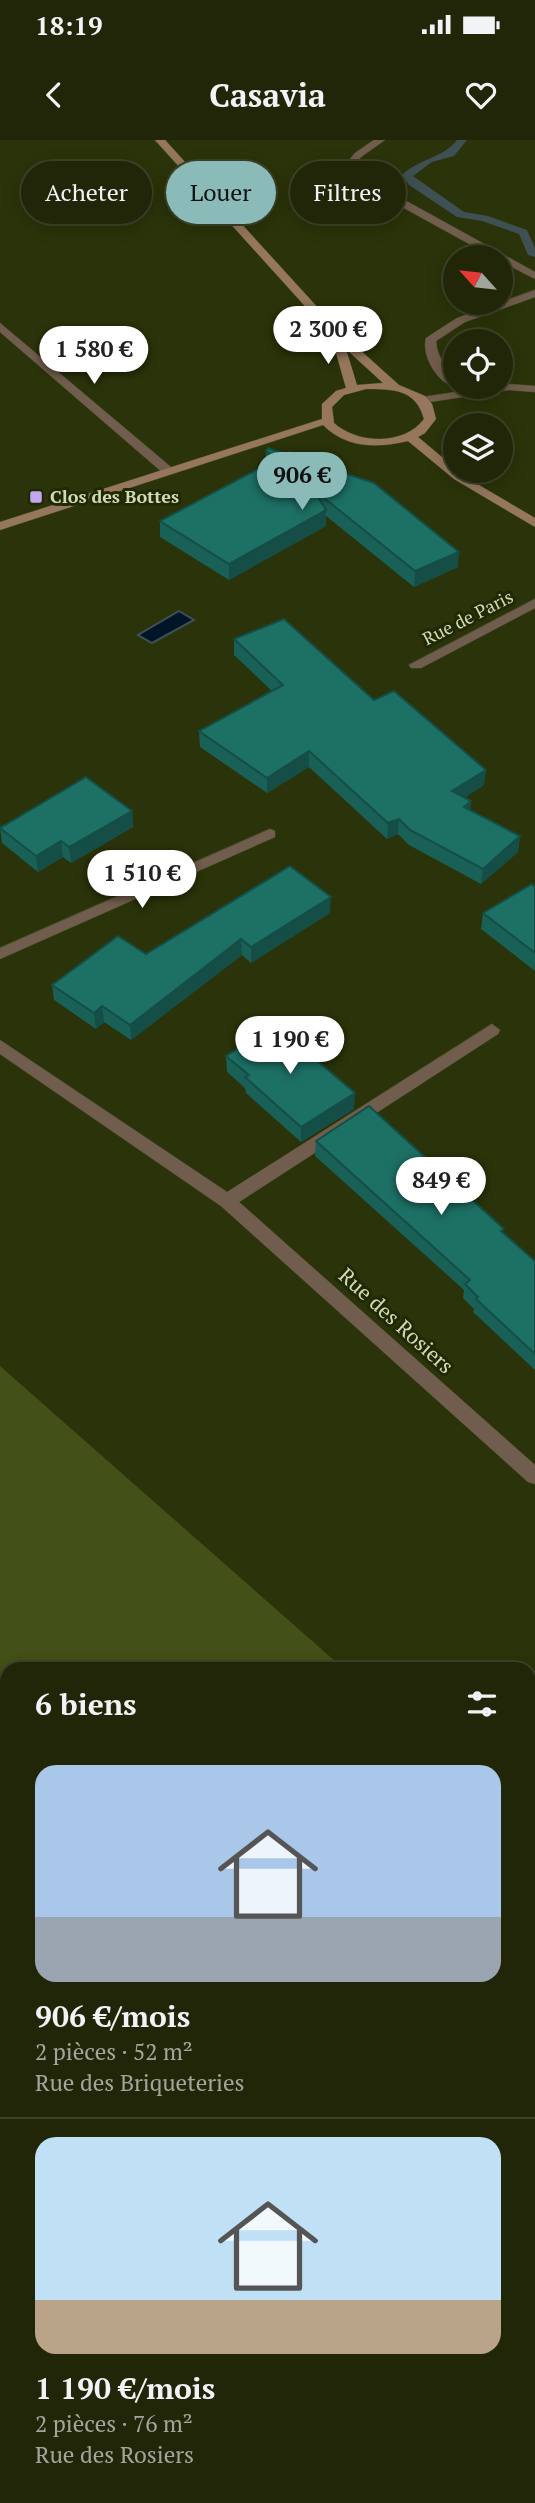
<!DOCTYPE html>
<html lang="fr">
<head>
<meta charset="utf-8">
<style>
  :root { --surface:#202607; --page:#282e11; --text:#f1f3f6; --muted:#a2a59b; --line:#3d4328; --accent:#8bbbb9 }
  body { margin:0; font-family:"PT Serif",serif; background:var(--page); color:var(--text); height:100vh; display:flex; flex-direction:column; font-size:26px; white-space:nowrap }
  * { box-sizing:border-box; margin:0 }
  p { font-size:23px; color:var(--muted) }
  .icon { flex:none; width:38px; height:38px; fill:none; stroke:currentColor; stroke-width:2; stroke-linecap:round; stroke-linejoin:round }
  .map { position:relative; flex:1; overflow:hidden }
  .sheet { position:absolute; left:0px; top:1522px; width:536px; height:842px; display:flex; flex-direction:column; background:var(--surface); border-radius:21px 21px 0 0; box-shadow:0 4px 18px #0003,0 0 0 2px var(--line) }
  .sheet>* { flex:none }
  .guide { position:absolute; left:21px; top:21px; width:494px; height:63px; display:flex; gap:14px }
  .needle { width:46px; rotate:297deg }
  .fabs { position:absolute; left:443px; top:105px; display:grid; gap:14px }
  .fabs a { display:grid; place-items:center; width:70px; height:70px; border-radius:50%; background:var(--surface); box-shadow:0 4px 18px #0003,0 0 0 2px var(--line); font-size:35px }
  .price { position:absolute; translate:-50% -60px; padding:0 16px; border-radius:24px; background:#fff; color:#222; font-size:23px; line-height:46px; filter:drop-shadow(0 2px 4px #0008) }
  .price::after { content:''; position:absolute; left:50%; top:42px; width:21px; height:16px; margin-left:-10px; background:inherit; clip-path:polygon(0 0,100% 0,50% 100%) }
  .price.active { background:var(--accent); color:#111 }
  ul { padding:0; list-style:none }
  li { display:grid; align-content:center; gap:14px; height:371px; padding:0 35px }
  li+li { border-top:2px solid var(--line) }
  li span { display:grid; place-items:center; height:217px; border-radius:21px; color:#555 }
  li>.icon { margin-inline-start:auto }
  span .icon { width:126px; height:126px; fill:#fffc; stroke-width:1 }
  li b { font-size:30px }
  h2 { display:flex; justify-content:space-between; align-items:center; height:84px; padding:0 35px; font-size:30px }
  .chip { padding:0 24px; border-radius:32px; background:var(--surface); box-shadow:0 4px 18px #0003,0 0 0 2px var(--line); font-size:24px; line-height:63px }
  .chip.active { background:var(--accent); color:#111 }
  .status { display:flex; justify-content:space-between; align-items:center; height:49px; padding:0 35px; background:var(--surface); direction:ltr }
  .status svg { height:19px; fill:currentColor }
  header { display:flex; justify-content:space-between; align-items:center; height:91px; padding:0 35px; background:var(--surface); font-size:32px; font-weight:800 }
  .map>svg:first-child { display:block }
  .green { fill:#435017 }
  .water { fill:#001527; stroke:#3e5054; stroke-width:2 }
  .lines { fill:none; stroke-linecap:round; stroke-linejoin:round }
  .stream { fill:#3e5054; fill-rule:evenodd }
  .minor-casing { stroke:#485129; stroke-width:1 }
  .secondary-casing { stroke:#485129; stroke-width:1 }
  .minor { fill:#715d4d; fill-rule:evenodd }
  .secondary { fill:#96775d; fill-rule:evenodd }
  .wall { fill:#196056 }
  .shaded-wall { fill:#144e46 }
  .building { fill:#1d7064; stroke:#144e46; stroke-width:2 }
  .poi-dot { fill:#c3a7f2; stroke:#202900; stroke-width:2.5 }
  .labels { text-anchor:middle; stroke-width:6; stroke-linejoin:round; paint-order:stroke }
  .far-poi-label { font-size:18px; font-weight:bold; fill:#d0d9bc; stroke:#202900; text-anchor:start }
  .far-street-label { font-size:18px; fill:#d0d9bc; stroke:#202900 }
  .street-label { font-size:21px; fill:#d0d9bc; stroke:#202900 }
</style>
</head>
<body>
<div class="status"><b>18:19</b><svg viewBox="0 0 49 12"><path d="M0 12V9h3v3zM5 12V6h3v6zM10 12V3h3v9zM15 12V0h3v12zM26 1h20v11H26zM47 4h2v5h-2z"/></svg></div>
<header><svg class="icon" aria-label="back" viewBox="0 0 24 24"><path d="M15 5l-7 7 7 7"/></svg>Casavia<svg class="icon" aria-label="heart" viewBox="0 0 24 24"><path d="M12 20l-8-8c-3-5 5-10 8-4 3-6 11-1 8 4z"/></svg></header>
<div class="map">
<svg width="535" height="2363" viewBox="0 0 535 2363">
  <rect width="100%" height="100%" fill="#2a3309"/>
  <polygon class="green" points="0,1226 344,1529 7,1530 7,2159 0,2166"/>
  <polygon class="water" points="179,471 194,480 152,503 138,495"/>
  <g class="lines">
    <path class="stream" d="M457 0H467L454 16 432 22 413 36 464 72 488 76 527 90 535 108V117L528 115 519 94 482 81 457 77 409 45 402 35C420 18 443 18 457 0Z"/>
    <defs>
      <g id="minor">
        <polygon points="374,0 385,0 361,17 354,26 361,36 535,132 535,139 500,121 500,117 493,117 353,40 344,26 355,13"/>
        <path d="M535 150V157L465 182 436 201C437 223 455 232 455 247H458C438 246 421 215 426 198L457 178Z"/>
        <polygon points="0,183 171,327 171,333 163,333 0,192"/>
        <polygon points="509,244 535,246 535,252 509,250 423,263 417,260 423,257"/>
        <polygon points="535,459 535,468 421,528 411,528 409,525"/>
        <polygon points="270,689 275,691 275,697 0,819 0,808"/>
        <polygon points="492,884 500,890 498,894 239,1062 535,1325 535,1344 528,1342 221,1066 0,914 0,900 227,1052"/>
        <polygon points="535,1837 535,1861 528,1864 528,1840"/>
      </g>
      <path id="secondary" d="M155 0H165L340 192 399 245 425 256 432 264 436 279 425 293 418 297 455 328V331L535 378V387L454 339 408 301C378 308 347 309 323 285L0 390V382L322 279V264L336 251 346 248 331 195ZM346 209 383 243 357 245ZM366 249C393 249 416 249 424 279 404 306 357 304 334 283L332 267 344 255Z"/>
    </defs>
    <use href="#minor" class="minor-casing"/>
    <use href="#secondary" class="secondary-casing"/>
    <use href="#minor" class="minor"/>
    <use href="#secondary" class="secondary"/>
  </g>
  <g class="wall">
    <polygon points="266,311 293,316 458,427 414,447 326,376 326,386 229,440 160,397 160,381 266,325"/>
    <polygon points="234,499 374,560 484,645 464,658 471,661 470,670 520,696 518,712 481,744 409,705 398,694 387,699 309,627 267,653 200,607 199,591 272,551 234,515"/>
    <polygon points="132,671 133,687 71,723 63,717 38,732 2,703 0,687"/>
    <polygon points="535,747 535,831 481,789 483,773"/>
    <polygon points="330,773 251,823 242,815 131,900 104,882 96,889 54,860 52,845 146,814"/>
    <polygon points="226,916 354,969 301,1002 246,953 245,948 227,932"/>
    <polygon points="316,1001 503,1093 535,1121 535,1230 473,1172 474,1169 463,1158 464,1150 315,1016"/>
  </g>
  <g class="shaded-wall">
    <polygon points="326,370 326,386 229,440 229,424"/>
    <polygon points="459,412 458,427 414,447 415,431"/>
    <polygon points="309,611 309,627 267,653 267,638"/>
    <polygon points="486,630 484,645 450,667 452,651"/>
    <polygon points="471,661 469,677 464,667"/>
    <polygon points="132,671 133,687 71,723 69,707"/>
    <polygon points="399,679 398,694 387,699 388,683"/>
    <polygon points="520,696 518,712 481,744 483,729"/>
    <polygon points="61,701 63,717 38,732 36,716"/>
    <polygon points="331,757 330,773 251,823 251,807"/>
    <polygon points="241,799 242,815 131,900 130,885"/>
    <polygon points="102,866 104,882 96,889 94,873"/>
    <polygon points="355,953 354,969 301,1002 301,987"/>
    <polygon points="57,2357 63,2357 56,2363 51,2363"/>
  </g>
  <g class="building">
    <polygon points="268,308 286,314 290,312 293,316 374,343 459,412 415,431 314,350 326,370 229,424 160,381 277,319 266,311"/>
    <polygon points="284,479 374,560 394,551 486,630 452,651 471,661 464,667 520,696 483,729 410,690 399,679 388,683 309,611 267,638 199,591 283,545 234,499"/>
    <polygon points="86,637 132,671 69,707 61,701 36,716 0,688"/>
    <polygon points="290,726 331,757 251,807 241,799 130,885 102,866 94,873 52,845 118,796 146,814"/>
    <polygon points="532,744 535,747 535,813 483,773"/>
    <polygon points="275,885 355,953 301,987 245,937 249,935 226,916"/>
    <polygon points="369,966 504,1089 501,1091 535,1121 535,1214 476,1159 478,1157 465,1144 470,1140 316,1001"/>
    <polygon points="528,2147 535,2155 535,2214 531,2218 535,2223 535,2238 528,2244"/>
    <polygon points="7,2294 7,2357 57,2357 51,2363 0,2363 0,2300"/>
  </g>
  <rect class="poi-dot" x="29" y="350" width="14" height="14" rx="3.5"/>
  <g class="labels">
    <g class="far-poi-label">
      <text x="50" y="363">Clos des Bottes</text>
    </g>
    <g class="far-street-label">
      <text transform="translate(468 478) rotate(-27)" y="6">Rue de Paris</text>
    </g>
    <g class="street-label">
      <text transform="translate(396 1181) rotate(42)" y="7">Rue des Rosiers</text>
    </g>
  </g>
</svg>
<div class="fabs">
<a><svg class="needle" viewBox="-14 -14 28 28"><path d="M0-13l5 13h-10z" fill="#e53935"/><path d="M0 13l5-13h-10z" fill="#a2a59b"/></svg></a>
<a><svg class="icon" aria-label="locate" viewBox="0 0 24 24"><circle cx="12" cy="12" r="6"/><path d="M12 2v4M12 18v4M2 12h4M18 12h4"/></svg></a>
<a><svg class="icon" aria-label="layers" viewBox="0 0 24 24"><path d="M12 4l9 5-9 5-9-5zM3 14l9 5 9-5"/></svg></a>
</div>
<b class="price" style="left:328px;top:226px">2 300 €</b>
<b class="price" style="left:94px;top:246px">1 580 €</b>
<b class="price active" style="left:302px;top:372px">906 €</b>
<b class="price" style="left:142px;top:770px">1 510 €</b>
<b class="price" style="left:290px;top:936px">1 190 €</b>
<b class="price" style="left:441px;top:1077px">849 €</b>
<div class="guide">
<a class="chip">Acheter</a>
<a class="chip active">Louer</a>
<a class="chip">Filtres</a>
</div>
<section class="sheet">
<h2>6 biens<svg class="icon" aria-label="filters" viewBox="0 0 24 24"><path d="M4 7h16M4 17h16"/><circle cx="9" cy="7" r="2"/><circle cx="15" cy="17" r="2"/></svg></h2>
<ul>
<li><span style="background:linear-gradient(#a9c7e8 70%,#9aa5b1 0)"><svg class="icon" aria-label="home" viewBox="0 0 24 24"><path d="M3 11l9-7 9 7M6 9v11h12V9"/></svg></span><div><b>906 €/mois</b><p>2 pièces · 52 m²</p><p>Rue des Briqueteries</p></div></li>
<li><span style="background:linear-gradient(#bfe0f5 75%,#b9a48a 0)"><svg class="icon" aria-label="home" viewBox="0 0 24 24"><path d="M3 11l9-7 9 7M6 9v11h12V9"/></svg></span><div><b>1 190 €/mois</b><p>2 pièces · 76 m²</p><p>Rue des Rosiers</p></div></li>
</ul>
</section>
</div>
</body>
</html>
